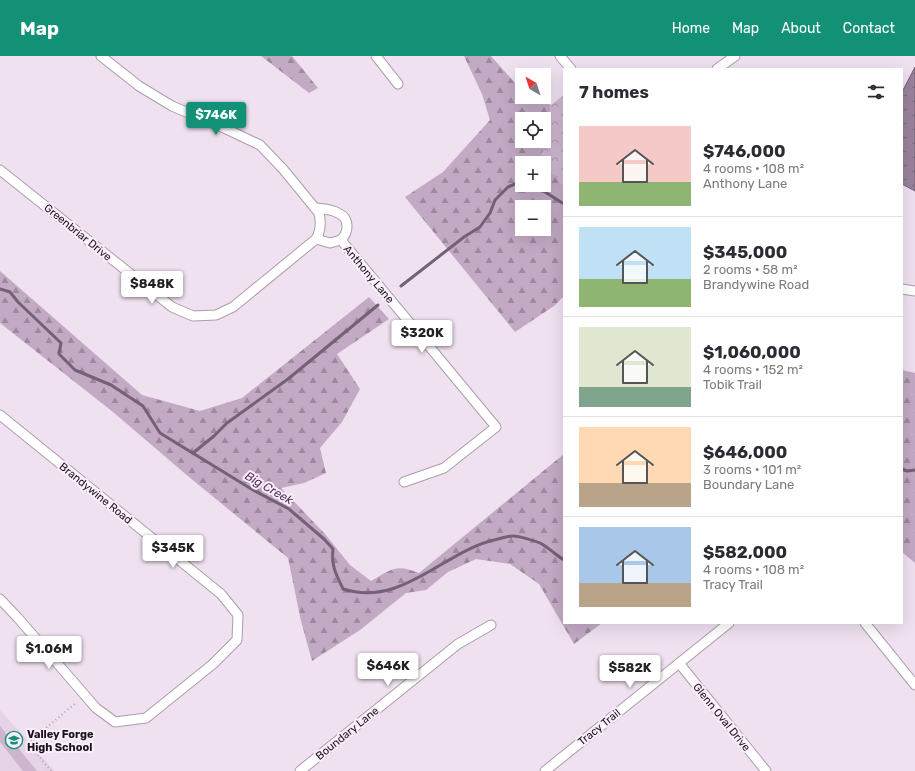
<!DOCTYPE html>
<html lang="en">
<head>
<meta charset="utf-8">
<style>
  :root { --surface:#fff; --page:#f7f7f7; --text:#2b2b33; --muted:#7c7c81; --line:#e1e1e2; --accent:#139177 }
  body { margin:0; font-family:Rubik,sans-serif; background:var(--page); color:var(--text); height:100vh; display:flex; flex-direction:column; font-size:15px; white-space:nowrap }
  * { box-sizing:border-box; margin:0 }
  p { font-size:13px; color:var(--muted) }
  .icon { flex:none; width:22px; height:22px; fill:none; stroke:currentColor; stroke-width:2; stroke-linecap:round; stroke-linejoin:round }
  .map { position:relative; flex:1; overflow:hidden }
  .details { position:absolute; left:563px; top:12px; width:340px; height:556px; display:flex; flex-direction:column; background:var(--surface); border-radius:0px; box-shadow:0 4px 16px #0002 }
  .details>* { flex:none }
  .needle { width:26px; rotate:321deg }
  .fabs { position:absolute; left:515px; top:12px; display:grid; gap:8px }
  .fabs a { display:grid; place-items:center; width:36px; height:36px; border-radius:0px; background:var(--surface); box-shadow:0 4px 16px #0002; font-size:20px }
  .price { position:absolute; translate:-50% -34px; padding:0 9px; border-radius:4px; background:#fff; color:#222; font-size:13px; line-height:26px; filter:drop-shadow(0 1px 2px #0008) }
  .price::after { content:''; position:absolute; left:50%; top:24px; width:12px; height:9px; margin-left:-6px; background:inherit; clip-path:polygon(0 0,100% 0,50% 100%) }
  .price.selected { background:var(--accent); color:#fff }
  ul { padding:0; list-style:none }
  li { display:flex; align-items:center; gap:12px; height:100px; padding:0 16px }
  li+li { border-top:1px solid var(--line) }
  li span { display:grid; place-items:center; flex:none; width:112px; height:80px; border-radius:0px; color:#555 }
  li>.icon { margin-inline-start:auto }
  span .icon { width:48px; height:48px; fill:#fffc; stroke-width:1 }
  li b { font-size:17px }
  h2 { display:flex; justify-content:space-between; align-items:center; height:48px; padding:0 16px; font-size:17px }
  header { display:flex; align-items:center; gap:24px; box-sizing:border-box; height:56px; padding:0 20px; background:var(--accent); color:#fff }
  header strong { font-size:19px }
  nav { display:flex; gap:22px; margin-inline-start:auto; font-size:14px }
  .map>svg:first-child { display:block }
  .built { fill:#e7d3e8 }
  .grass { fill:#cdb5cf }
  .forest { fill:url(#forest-firs); fill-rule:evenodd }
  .park { fill:url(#park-crowns) }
  .water { fill:url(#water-ripples); stroke:#736175 }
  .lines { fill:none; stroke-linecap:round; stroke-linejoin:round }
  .stream { stroke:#736175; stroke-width:3 }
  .street-casing { stroke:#ab9eac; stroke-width:11 }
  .path { stroke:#aca1ad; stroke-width:2; stroke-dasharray:1 3; stroke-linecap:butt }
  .street { stroke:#fff; stroke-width:9 }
  .labels { text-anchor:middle; stroke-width:4; stroke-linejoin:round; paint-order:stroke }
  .street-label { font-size:11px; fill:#19141a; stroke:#fceefd }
  .poi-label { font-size:11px; font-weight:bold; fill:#19141a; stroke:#fceefd; text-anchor:start }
  .water-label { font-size:12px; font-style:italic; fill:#533157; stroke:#fceefd }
</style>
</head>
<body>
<header>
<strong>Map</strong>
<nav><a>Home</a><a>Map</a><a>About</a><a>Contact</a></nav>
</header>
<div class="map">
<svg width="915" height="715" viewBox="0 0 915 715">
  <defs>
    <pattern id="forest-firs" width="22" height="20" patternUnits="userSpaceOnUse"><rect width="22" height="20" fill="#c2a9c4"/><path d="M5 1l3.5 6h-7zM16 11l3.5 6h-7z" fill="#9d889e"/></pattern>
    <pattern id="park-crowns" width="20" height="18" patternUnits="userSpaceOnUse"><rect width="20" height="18" fill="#cdb5cf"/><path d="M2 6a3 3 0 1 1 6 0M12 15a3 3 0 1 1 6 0" fill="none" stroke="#af9bb1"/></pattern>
    <pattern id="water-ripples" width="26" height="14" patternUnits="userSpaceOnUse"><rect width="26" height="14" fill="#9a829c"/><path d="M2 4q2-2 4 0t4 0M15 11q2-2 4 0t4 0" fill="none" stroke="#7d697e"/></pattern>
  </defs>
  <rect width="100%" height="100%" fill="#efe1f0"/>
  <polygon class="built" points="0,654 55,715 0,715"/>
  <polygon class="grass" points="0,670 37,715 23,715 0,686"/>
  <g class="forest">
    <polygon points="261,0 292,0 318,32 309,37"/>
    <path d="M464 0H491L522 35V41H534L551 49 541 105 542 107H522V129H544V109L564 130V240L554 250 515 276 405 141 443 116 490 64 482 38ZM522 63H544V85H522ZM522 151H544V173H522Z"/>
    <path d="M0 215 142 339 200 355 242 342 369 241 389 263 337 298 360 333 342 366 320 392 326 417 304 427 281 432 325 478 350 509 371 525C390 514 396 507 419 517L564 398V567H602L574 588 539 528 510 508 476 503 448 516 426 534 406 537 360 574 312 605 301 565 288 502 189 421 113 356 0 267Z"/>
    <polygon points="902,314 915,317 915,507 902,496"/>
  </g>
  <polygon class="park" points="564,39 564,130 544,109 544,107 541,105 551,49"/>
  <polygon class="water" points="915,11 915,135 902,128 902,36"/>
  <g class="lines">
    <g class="stream">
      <polyline points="534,129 564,148"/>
      <polyline points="401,230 464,181 480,171 490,157 495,144 508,131 522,125"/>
      <path d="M0 233 10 236 18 246 61 287 59 298 75 314 111 329 143 350 160 377 253 434 289 453 324 483 333 493C331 510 336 518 343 533 403 552 444 494 498 483 502 482 508 480 513 480 519 480 536 485 542 488 550 493 556 499 564 504"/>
      <polyline points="193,397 214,380 227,367 288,323 378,249"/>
      <polyline points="902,413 907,415 915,414"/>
    </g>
    <defs>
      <g id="street">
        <polyline points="376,0 398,28"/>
        <polyline points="560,0 571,13"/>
        <polyline points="717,13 735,0"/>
        <path d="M0 114 172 251 193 260 216 259 233 251 316 183C321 175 321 166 319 157L283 113 260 89 224 72 172 50 139 30 101 0"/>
        <path d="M316 152C323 153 331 153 338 157 350 162 349 176 341 184L496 371 444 412 404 426"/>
        <polyline points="316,183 330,187 341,184"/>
        <polyline points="902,233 915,235"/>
        <polyline points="0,359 221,538 238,559 237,584 213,608 146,662 115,666 96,652 18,562 0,543"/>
        <polyline points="865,567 915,629"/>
        <polyline points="679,607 766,715"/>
        <polyline points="300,715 458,588 491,569"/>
        <polyline points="545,715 729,567"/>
      </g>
    </defs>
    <use href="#street" class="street-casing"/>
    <polyline class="path" points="51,715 28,687 77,646"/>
    <use href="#street" class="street"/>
  </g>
  <defs>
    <symbol id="school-ring" viewBox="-11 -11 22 22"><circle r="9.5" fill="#fceefd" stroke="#139177" stroke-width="1.5"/><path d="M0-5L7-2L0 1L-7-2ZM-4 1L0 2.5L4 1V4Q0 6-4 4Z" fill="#139177"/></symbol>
  </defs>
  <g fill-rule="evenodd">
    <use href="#school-ring" x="4" y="674" width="20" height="20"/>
  </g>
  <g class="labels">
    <g class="street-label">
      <text transform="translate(78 176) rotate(39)" y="4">Greenbriar Drive</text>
      <text transform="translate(369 218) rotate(50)" y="4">Anthony Lane</text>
      <text transform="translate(96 437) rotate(39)" y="4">Brandywine Road</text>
      <text transform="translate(722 661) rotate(51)" y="4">Glenn Oval Drive</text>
      <text transform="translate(599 671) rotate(-39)" y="4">Tracy Trail</text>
      <text transform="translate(347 677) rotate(-39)" y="4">Boundary Lane</text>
    </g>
    <g class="poi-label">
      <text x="27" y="682">Valley Forge<tspan x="27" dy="13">High School</tspan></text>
    </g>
    <g class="water-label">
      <text transform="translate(269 432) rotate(30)" y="4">Big Creek</text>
    </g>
  </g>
</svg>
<div class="fabs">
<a><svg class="needle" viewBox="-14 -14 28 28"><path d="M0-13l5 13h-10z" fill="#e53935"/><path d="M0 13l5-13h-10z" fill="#7c7c81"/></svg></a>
<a><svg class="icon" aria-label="locate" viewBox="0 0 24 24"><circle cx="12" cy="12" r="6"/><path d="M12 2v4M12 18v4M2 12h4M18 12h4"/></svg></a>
<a>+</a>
<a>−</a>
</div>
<b class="price selected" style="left:216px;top:80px">$746K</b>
<b class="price" style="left:152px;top:249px">$848K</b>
<b class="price" style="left:422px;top:298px">$320K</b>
<b class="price" style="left:173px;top:513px">$345K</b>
<b class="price" style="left:49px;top:614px">$1.06M</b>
<b class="price" style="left:388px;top:631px">$646K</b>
<b class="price" style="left:630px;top:633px">$582K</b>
<section class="details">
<h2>7 homes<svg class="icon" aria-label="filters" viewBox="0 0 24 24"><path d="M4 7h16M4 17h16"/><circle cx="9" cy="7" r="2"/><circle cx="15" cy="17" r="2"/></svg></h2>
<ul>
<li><span style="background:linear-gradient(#f6c9c9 70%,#8fb573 0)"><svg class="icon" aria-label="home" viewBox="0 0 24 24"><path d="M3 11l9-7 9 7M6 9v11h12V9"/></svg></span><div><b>$746,000</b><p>4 rooms · 108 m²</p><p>Anthony Lane</p></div></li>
<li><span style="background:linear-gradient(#bfe0f5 65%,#8fb573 0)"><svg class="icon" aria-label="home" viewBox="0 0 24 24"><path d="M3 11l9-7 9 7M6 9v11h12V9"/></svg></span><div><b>$345,000</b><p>2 rooms · 58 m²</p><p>Brandywine Road</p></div></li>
<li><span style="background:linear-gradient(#dfe7d0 75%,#7fa58c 0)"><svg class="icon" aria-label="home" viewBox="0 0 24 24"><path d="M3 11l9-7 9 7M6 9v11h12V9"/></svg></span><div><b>$1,060,000</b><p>4 rooms · 152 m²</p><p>Tobik Trail</p></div></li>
<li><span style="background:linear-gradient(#ffd9b3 70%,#b9a48a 0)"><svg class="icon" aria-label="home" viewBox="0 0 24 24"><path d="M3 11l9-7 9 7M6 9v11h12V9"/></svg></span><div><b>$646,000</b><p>3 rooms · 101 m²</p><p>Boundary Lane</p></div></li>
<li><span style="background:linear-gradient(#a9c7e8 70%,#b9a48a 0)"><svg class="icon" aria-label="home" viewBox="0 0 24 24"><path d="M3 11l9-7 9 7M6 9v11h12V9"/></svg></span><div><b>$582,000</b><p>4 rooms · 108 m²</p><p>Tracy Trail</p></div></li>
</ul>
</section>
</div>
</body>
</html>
